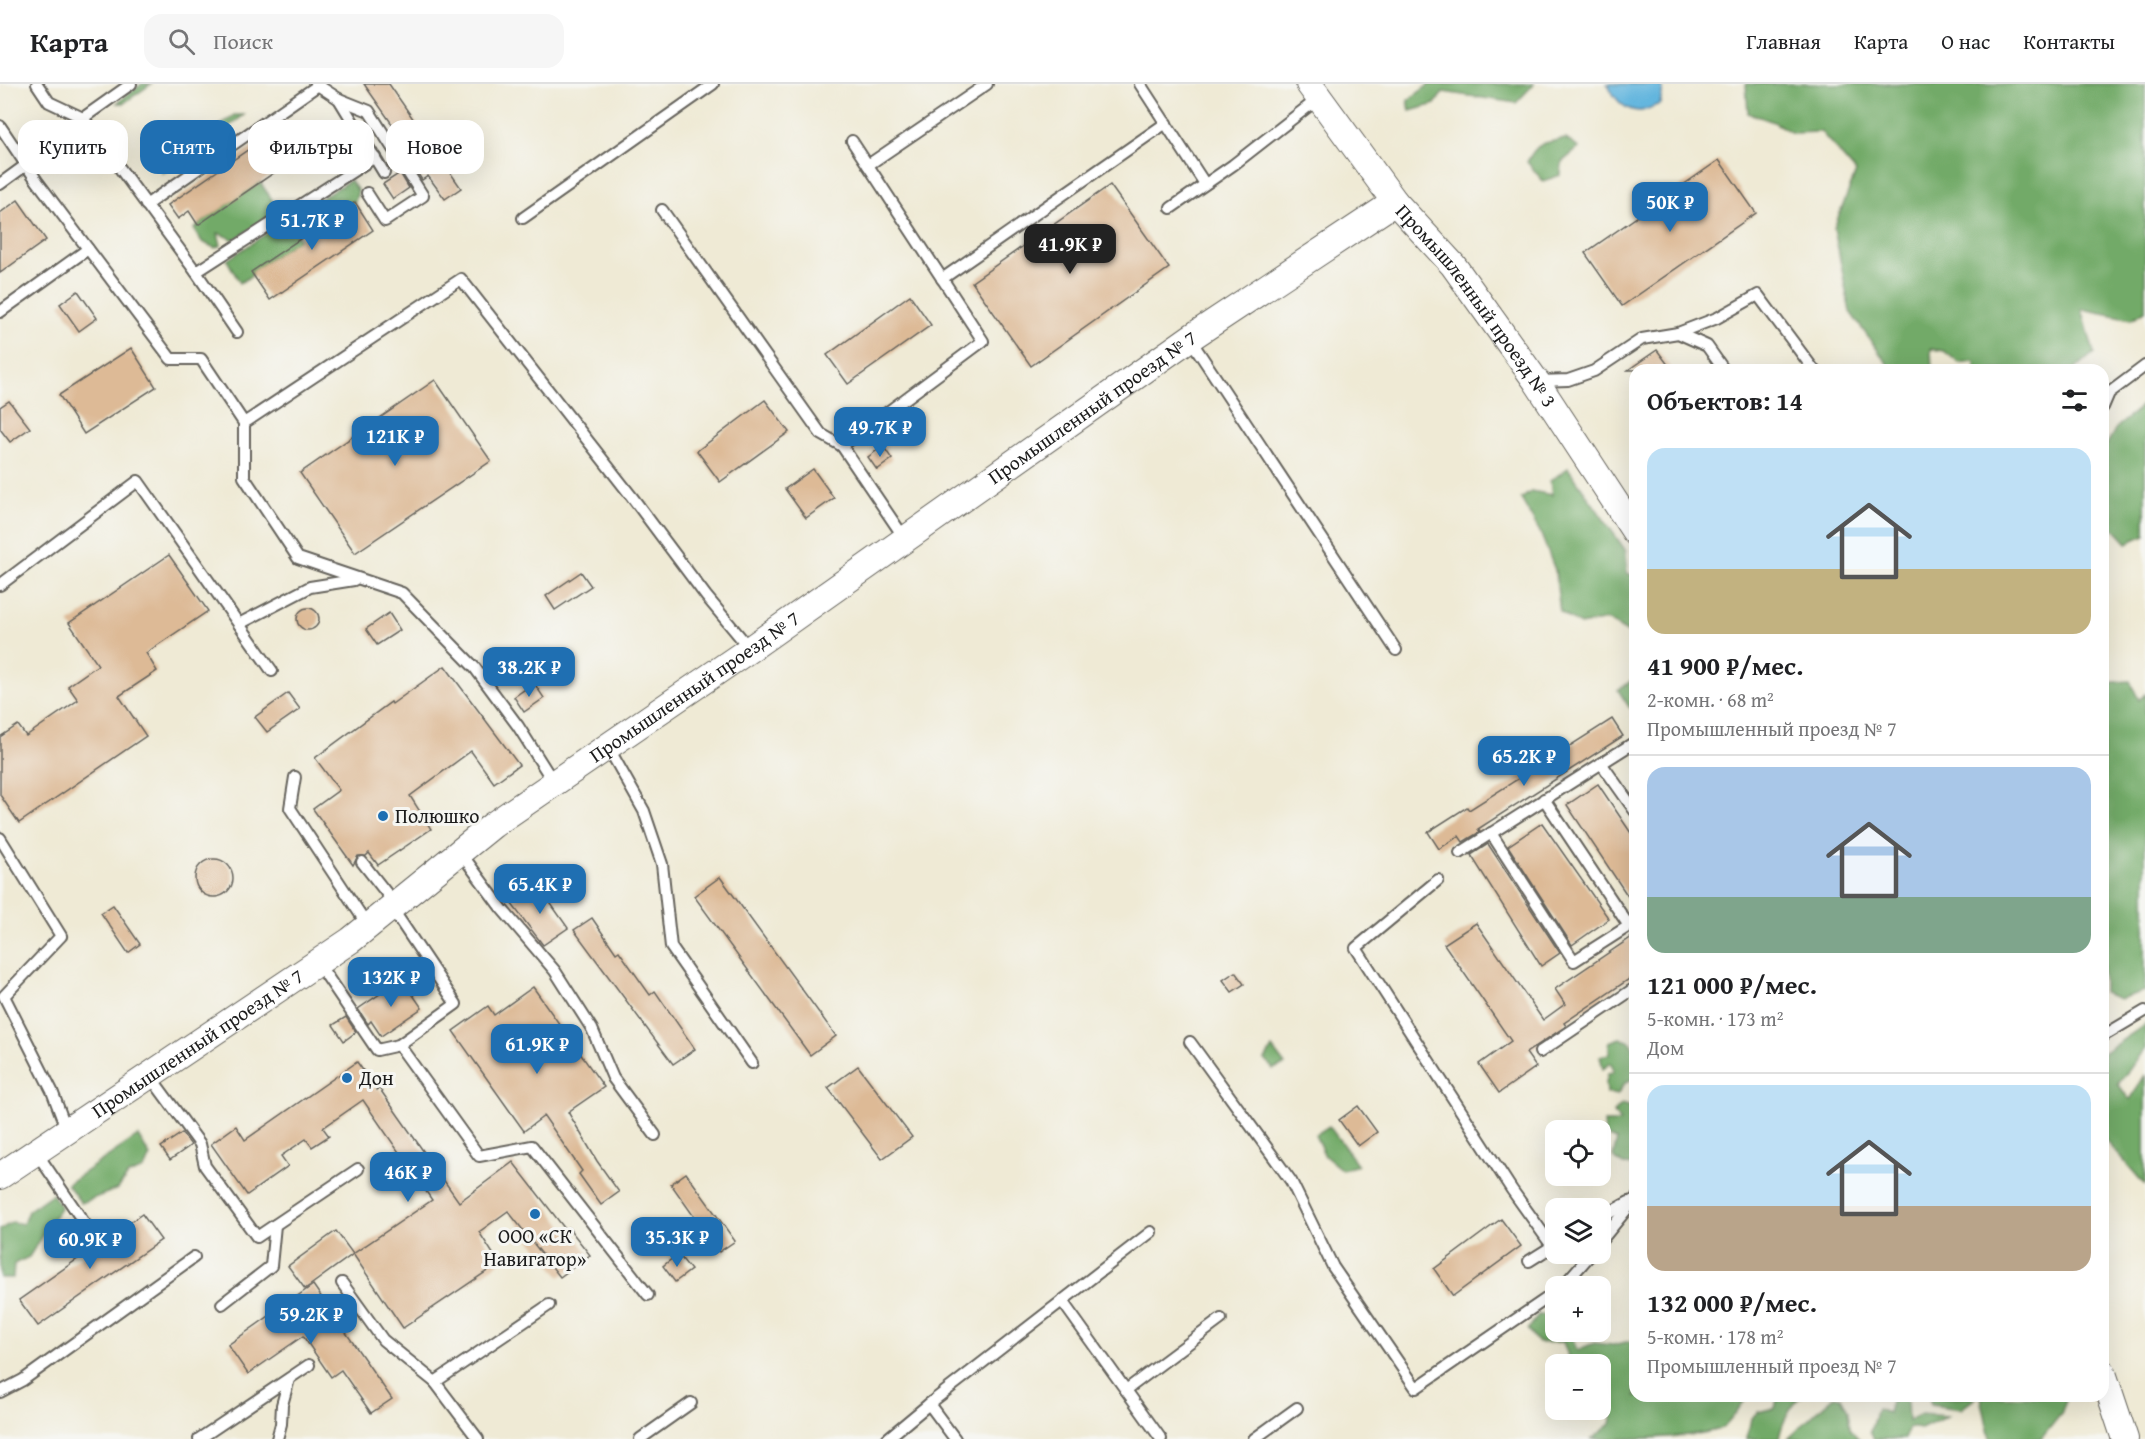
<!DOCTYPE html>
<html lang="ru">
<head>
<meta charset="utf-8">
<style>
  :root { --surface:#fff; --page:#f6f6f6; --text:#202124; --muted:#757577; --line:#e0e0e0; --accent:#1f6fb2 }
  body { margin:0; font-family:"Gentium Book Plus",serif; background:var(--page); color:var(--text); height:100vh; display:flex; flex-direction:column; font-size:22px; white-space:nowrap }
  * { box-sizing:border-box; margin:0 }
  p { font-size:20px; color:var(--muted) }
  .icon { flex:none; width:33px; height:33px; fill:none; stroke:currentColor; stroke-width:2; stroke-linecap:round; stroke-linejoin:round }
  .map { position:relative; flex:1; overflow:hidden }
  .drawer { position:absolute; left:1629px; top:280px; width:480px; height:1038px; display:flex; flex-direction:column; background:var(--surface); border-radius:18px; box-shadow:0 6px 24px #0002 }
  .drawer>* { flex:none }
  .top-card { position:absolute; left:18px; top:36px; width:570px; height:54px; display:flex; gap:12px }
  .fabs { position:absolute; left:1545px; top:1036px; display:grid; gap:12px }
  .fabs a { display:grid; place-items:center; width:66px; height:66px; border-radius:12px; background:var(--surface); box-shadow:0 6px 24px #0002; font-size:30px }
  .price { position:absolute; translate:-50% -51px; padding:0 14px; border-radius:12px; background:var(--accent); color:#fff; font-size:20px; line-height:39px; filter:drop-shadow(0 2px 3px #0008) }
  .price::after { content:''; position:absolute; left:50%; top:36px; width:18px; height:14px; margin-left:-9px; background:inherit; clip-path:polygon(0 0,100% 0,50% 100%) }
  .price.current { background:#222; color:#fff }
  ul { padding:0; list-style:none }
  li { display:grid; align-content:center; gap:12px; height:318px; padding:0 18px }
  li+li { border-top:2px solid var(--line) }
  li span { display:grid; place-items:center; height:186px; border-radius:18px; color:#555 }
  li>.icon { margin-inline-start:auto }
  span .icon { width:108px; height:108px; fill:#fffc; stroke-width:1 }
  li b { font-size:26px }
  h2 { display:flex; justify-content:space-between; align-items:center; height:72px; padding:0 18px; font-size:26px }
  .chip { padding:0 21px; border-radius:18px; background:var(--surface); box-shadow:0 6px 24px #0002; font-size:21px; line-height:54px }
  .chip.current { background:var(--accent); color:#fff }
  header { display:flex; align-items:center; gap:36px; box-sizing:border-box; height:84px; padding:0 30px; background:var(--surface); border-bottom:2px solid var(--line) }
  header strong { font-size:28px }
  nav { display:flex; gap:33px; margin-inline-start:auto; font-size:21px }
  .search { width:420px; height:54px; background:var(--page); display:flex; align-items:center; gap:15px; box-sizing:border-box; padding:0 21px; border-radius:18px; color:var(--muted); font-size:22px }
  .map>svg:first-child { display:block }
  .forest { fill:#72aa68; stroke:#476342; stroke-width:1.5 }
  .water { fill:#62b5de; stroke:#3f687d; stroke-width:1.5 }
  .building { fill:#ddba96 }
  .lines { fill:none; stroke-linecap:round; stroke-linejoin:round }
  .service-casing { stroke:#66645d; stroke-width:14 }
  .tertiary-casing { stroke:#66645d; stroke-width:28 }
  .service { stroke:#fff; stroke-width:10 }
  .tertiary { stroke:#fff; stroke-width:26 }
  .poi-dot { fill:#1f6fb2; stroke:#f6f6f2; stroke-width:2 }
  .labels { text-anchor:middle; stroke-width:6; stroke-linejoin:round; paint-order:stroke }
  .street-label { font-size:20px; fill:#1c1c1c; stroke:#f6f6f2 }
  .poi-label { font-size:20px; fill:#1c1c1c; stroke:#f6f6f2; text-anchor:start }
</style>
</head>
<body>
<header>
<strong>Карта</strong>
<div class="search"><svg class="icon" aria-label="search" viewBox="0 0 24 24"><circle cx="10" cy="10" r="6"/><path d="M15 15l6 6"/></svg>Поиск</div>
<nav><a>Главная</a><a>Карта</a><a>О нас</a><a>Контакты</a></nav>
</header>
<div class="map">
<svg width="2145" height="1355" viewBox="0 0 2145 1355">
  <rect width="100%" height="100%" fill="#f6f6f2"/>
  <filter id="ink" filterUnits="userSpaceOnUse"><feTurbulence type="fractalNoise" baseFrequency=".0167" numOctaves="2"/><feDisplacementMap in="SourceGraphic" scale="12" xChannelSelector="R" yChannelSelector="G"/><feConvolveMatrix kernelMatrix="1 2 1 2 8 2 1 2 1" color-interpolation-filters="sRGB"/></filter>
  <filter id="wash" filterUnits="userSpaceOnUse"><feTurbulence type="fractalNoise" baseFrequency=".008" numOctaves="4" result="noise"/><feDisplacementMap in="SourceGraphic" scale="24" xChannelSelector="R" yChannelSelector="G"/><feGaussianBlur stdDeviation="1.35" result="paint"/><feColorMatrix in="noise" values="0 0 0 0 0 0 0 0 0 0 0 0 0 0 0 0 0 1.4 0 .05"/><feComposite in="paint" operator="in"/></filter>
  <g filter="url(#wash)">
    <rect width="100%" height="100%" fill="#efead5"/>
    <g class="forest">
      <polygon points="142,0 151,0 124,19 117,19"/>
      <polygon points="1430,0 1534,0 1516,19 1443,8 1435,20 1410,27 1408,16"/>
      <polygon points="1746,0 2145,0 2145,227 2132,235 2082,225 2094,269 2074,286 1975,286 1975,277 1959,279 1944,267 1931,265 1932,286 1892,286 1850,228 1834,144 1856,88 1821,48 1792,49 1774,38 1748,29"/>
      <polygon points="234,31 244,31 176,82 162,89 163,84"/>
      <path d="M1566 55 1579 64 1562 78 1561 91 1543 97 1527 78C1537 58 1544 58 1566 55Z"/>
      <polygon points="350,96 358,107 355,118 316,145 303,126"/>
      <polygon points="260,98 279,126 234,156 218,149 221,161 215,164 202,158 194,145 201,139"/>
      <polygon points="285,137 300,155 251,188 253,191 240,199 227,176"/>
      <polygon points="2145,319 2145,451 2127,459 2103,433 2103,367 2116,344"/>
      <polygon points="1568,384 1626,467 1627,489 1635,492 1635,549 1630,550 1607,536 1580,541 1560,528 1555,486 1540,448 1521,415 1532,407 1552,411 1550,397"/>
      <polygon points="1635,594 1635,627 1629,623 1618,606"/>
      <polygon points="2130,597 2139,616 2145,610 2145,907 2120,915 2103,909 2103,599"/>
      <polygon points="2145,941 2145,965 2118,1000 2130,1016 2145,991 2145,1101 2103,1053 2103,969"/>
      <polygon points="1620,954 1631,958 1635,968 1635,993 1624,1000 1617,1011 1607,1009 1606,998 1608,990 1614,987 1611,979 1603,985 1600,972 1609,970 1609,958"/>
      <polygon points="1272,964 1285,981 1273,985 1265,976"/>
      <polygon points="1622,1020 1635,1024 1635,1082 1623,1081 1613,1073 1617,1056 1605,1052 1604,1038 1620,1038 1614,1028"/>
      <polygon points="1329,1042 1358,1081 1342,1086 1325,1072 1315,1051"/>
      <polygon points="138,1052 150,1072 144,1085 128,1091 118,1105 81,1119 67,1100"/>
      <polygon points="52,1110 61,1122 29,1173 14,1180 13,1194 0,1194 0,1146 12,1138 23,1140 28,1127"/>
      <path d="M1538 1231H1555L1556 1248H1574L1573 1256 1577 1266 1594 1259 1613 1261 1635 1256V1312L1748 1313C1740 1321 1734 1334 1725 1342 1705 1355 1620 1355 1592 1355L1611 1340 1614 1322 1600 1320 1601 1304 1609 1294 1600 1281H1557L1568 1272 1563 1258 1538 1259 1528 1246Z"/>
      <polygon points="1835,1312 1841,1313 1848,1326 1850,1345 1859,1355 1788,1355 1825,1320"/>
      <path d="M1780 1313H1801C1790 1323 1781 1341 1779 1355H1747L1751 1334 1758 1328 1774 1324Z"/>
      <polygon points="1892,1313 1904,1313 1907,1315 1908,1337 1921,1330 1947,1332 1921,1345 1909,1343 1904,1355 1874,1355 1870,1348 1877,1325 1888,1329"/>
      <polygon points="1929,1313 1929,1312 1977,1313 1961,1325 1931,1321"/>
      <polygon points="1981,1313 1981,1312 2067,1313 2061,1330 2041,1355 1990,1355"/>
    </g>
    <path class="water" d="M1607 0H1659L1663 5 1660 20C1654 22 1647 26 1641 27 1624 28 1614 13 1607 0Z"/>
    <g id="blocks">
      <g class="building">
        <polygon points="364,0 389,0 461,104 445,115 428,92 422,96 412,81 418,77"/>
        <polygon points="288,38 307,66 198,141 189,127 178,135 168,121"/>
        <polygon points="1719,76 1756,129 1622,222 1585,169"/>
        <polygon points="400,89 409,104 393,115 383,100"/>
        <polygon points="1110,101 1169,184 1031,282 972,198"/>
        <polygon points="18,116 46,156 0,189 0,129"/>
        <polygon points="355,118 373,146 270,216 251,188"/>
        <polygon points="78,207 97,234 79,247 60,220"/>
        <polygon points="910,211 931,241 848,300 827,271"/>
        <polygon points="131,264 156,303 84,350 59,311"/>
        <polygon points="1657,266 1672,286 1628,286"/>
        <polygon points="435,296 491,377 355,469 300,389"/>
        <polygon points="765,316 789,348 720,398 697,367"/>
        <polygon points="9,317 30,344 10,358 0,345 0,323"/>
        <polygon points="883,362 892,375 877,386 868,373"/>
        <polygon points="813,385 834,414 806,434 785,405"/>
        <polygon points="169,471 208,527 146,569 157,587 119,612 146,652 19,739 0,711 0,653 18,641 26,652 78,616 68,602 98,581 69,539"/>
        <polygon points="581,488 591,502 555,526 546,512"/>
        <circle cx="308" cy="535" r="11"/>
        <polygon points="389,529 400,546 377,561 366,545"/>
        <polygon points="445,582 519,681 494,699 471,667 410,712 431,745 378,781 369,769 366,772 358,772 353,781 313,725 339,706 315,674 391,618 392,620"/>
        <polygon points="534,599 544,614 524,628 514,613"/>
        <polygon points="288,609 300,625 267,648 255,633"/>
        <polygon points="1612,635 1623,652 1478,745 1480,748 1463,758 1459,752 1439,765 1428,748 1467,723 1469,726"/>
        <polygon points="1598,700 1635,755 1635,823 1567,721"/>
        <polygon points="1542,739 1609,835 1572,861 1508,762"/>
        <polygon points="1488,760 1560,869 1541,882 1471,771"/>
        <circle cx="214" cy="794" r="19"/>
        <polygon points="720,793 836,952 810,971 694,812"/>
        <polygon points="537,800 568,844 543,861 511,819"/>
        <polygon points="113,821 140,860 128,869 101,829"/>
        <polygon points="592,834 616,869 619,867 650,911 655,907 695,965 673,980 574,846"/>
        <polygon points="1476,839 1543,936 1565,920 1555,905 1635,851 1635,891 1564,939 1566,942 1526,969 1536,983 1499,1009 1479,980 1511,957 1444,860"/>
        <polygon points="1235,888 1244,900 1232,908 1223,896"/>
        <polygon points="402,895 422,924 381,952 371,937 368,940 358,925"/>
        <polygon points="533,903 604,1003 568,1028 597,1077 619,1108 601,1121 579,1090 582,1087 544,1032 524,1047 453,947 488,922 494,931"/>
        <polygon points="346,933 356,948 344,957 333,941"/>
        <polygon points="357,978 377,1006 379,1004 459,1118 513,1078 565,1145 568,1143 590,1171 560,1193 508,1127 479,1148 499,1179 403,1244 353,1170 432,1116 363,1016 323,1044 329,1052 312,1063 306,1055 281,1072 288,1082 247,1111 211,1060 236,1042 245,1056"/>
        <polygon points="858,982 912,1053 882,1075 828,1004"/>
        <polygon points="1358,1022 1377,1048 1358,1062 1339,1036"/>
        <polygon points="182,1049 191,1061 170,1076 161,1063"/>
        <polygon points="686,1089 735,1157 719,1168 671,1100"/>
        <polygon points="142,1130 161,1156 38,1242 19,1216"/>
        <polygon points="1501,1135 1521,1162 1453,1212 1434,1185"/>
        <polygon points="336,1147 353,1170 305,1205 288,1182"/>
        <polygon points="678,1170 691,1186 675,1198 663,1182"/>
        <polygon points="313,1201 392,1315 371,1329 341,1286 331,1293 303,1252 248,1290 228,1261"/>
      </g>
    </g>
  </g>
  <g filter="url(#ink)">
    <use href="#blocks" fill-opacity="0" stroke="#66645d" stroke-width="1.5"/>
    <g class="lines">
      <defs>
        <g id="service">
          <polyline points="37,0 49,18 83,34 196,188 237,248"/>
          <polyline points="316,0 339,15 384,89"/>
          <polyline points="1140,0 1205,100"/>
          <polyline points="339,15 369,27 423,112 385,137 367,109"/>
          <polyline points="83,34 131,0"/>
          <polyline points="0,42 37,97 171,275 201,275 244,339 244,393 298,474 402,509 475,584 518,642 554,699"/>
          <polyline points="868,81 987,0"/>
          <polyline points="0,100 26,81"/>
          <polyline points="146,121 317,2"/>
          <polyline points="1171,124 1233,81 1319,14"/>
          <polyline points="662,126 821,350 842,362 905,455"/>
          <polyline points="523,134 713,0"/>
          <polyline points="196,188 375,73"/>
          <polyline points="942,195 1166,39"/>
          <polyline points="0,228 88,165"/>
          <polyline points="1678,249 1717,234 1758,211 1814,286"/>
          <polyline points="1190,255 1396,566"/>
          <polyline points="1539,297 1568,296 1594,287 1642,255 1678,249 1707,262 1724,286"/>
          <polyline points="2103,323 2109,309 2145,282"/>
          <polyline points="244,339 461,195 632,413 706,512 750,565"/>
          <polyline points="842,362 983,257 852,57"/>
          <polyline points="0,501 138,397 272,587"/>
          <polyline points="239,540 310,503 354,496"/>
          <polyline points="608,663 644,727 662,780 671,863 752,979"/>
          <polyline points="1601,679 1635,727"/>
          <polyline points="295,693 290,724 368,842"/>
          <polyline points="1544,715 1629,842"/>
          <polyline points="1491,749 1574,877 1635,838"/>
          <polyline points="0,754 61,852 4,912 52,1007 67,1047"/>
          <polyline points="460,768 502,825 555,887 592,945 613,994 655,1051"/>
          <polyline points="1460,769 1635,658"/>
          <polyline points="362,778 395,820"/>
          <polyline points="1438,796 1356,864 1512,1106 1552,1162"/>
          <polyline points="391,823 456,920 399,961"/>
          <polyline points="318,879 377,966 399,961 479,1072 532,1062 648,1211"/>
          <polyline points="2103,952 2145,927"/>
          <polyline points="1190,958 1291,1097 1333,1183 1416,1304 1556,1208"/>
          <polyline points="1540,968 1635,904"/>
          <polyline points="150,992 200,1060 205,1082 257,1153 358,1085"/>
          <polyline points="36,1068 87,1143"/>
          <polyline points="1600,1134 1629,1118"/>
          <polyline points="1600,1158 1635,1115"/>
          <polyline points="1529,1177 1556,1160"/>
          <polyline points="342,1199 383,1256 435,1298 478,1355"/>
          <polyline points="1562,1203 1591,1170"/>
          <polyline points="1062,1217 1161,1355"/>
          <polyline points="222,1220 271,1182 275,1141"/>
          <polyline points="435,1298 549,1221"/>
          <polyline points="1126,1306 1221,1235"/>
          <polyline points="0,1308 23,1296 194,1173"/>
          <polyline points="929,1320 955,1355"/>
          <polyline points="199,1355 309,1281"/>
          <polyline points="277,1355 281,1340 282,1321 289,1295"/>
          <polyline points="640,1355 691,1319"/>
          <polyline points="887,1355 929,1320 1151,1148"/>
          <polyline points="1254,1355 1297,1324"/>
        </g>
        <g id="tertiary">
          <path id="s1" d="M1309 0 1395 118 1453 181 1536 297 1635 448"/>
          <path id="s2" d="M0 1092 351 856 493 741 750 565 1190 254 1395 118"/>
          <polyline points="2103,1289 2125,1355"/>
        </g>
      </defs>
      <use href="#service" class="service-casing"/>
      <use href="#tertiary" class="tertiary-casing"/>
      <use href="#service" class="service"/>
      <use href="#tertiary" class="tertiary"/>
    </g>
  </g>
  <g class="poi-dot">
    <circle cx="383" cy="732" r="6"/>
    <circle cx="347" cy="994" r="6"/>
    <circle cx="535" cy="1130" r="6"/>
  </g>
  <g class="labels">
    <g class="street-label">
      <text dy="7" stroke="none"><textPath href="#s1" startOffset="278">Промышленный проезд № 3</textPath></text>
      <text dy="7" stroke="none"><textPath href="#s2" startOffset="1336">Промышленный проезд № 7</textPath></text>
      <text dy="7" stroke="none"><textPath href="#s2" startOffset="850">Промышленный проезд № 7</textPath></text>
      <text dy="7" stroke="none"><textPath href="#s2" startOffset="238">Промышленный проезд № 7</textPath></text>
    </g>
    <g class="poi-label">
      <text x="395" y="739">Полюшко</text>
      <text x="359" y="1001">Дон</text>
      <text x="535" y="1159" text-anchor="middle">ООО «СК<tspan x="535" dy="23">Навигатор»</tspan></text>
    </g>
  </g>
</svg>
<div class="fabs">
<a><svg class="icon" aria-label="locate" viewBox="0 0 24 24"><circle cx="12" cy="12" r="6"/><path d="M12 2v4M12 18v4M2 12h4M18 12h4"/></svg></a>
<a><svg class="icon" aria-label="layers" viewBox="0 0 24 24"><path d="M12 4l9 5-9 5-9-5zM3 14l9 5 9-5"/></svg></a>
<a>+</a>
<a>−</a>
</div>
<b class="price" style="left:1670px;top:149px">50K ₽</b>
<b class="price" style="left:312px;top:167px">51.7K ₽</b>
<b class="price current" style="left:1070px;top:191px">41.9K ₽</b>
<b class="price" style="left:880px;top:374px">49.7K ₽</b>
<b class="price" style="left:395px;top:383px">121K ₽</b>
<b class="price" style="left:529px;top:614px">38.2K ₽</b>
<b class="price" style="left:1524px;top:703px">65.2K ₽</b>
<b class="price" style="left:540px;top:831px">65.4K ₽</b>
<b class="price" style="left:391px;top:924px">132K ₽</b>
<b class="price" style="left:537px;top:991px">61.9K ₽</b>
<b class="price" style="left:408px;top:1119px">46K ₽</b>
<b class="price" style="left:677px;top:1184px">35.3K ₽</b>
<b class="price" style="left:90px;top:1186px">60.9K ₽</b>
<b class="price" style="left:311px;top:1261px">59.2K ₽</b>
<div class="top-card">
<a class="chip">Купить</a>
<a class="chip current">Снять</a>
<a class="chip">Фильтры</a>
<a class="chip">Новое</a>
</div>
<section class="drawer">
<h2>Объектов: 14<svg class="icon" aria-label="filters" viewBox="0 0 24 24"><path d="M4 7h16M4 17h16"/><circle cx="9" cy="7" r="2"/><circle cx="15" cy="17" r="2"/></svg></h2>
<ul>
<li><span style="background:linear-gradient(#bfe0f5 65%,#c2b280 0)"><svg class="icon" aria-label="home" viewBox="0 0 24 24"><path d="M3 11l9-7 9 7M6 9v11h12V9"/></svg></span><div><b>41 900 ₽/мес.</b><p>2-комн. · 68 m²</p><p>Промышленный проезд № 7</p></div></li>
<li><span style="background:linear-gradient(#a9c7e8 70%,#7fa58c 0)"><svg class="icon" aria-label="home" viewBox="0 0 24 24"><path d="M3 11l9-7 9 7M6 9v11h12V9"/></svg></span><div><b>121 000 ₽/мес.</b><p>5-комн. · 173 m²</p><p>Дом</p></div></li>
<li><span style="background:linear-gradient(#bfe0f5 65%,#b9a48a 0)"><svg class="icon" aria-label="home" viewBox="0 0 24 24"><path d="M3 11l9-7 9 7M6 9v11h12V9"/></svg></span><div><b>132 000 ₽/мес.</b><p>5-комн. · 178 m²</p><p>Промышленный проезд № 7</p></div></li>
</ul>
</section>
</div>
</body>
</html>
